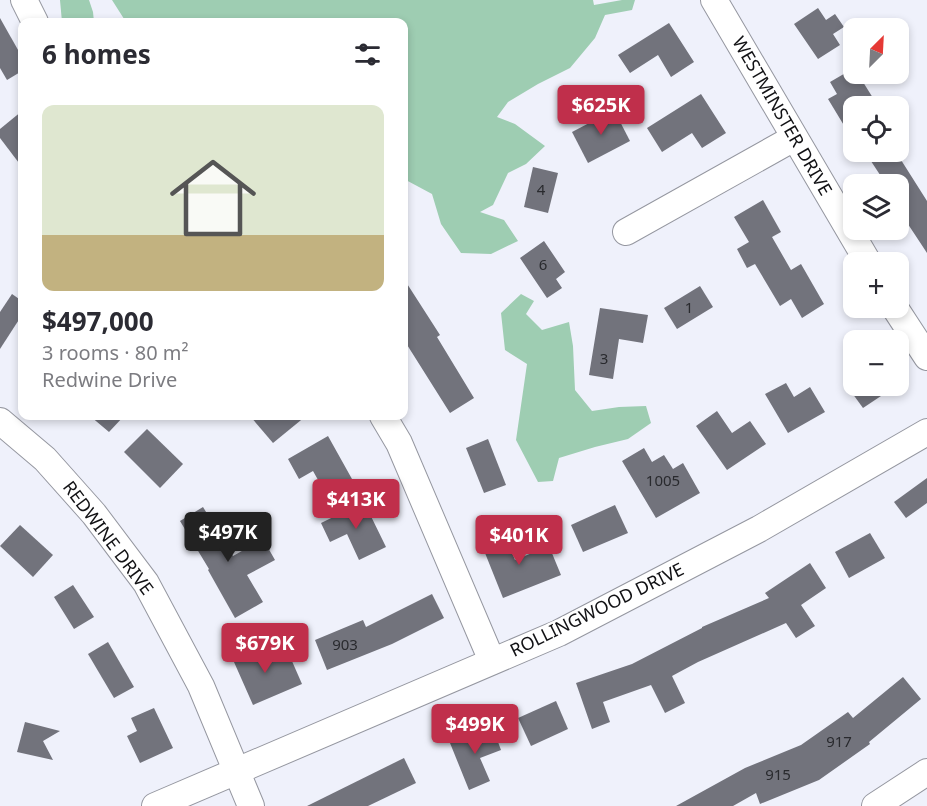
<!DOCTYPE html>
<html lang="en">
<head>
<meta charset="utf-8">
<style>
  :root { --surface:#fff; --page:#f7f7f7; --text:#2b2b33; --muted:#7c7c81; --line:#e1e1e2; --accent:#c02f4b }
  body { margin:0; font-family:"Noto Sans",sans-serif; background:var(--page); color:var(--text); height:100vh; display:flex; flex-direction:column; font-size:22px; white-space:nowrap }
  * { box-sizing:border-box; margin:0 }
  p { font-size:20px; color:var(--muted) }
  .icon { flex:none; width:33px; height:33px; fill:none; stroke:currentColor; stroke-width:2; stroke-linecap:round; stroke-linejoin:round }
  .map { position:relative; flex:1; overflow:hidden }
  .sheet { position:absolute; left:18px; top:18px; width:390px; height:402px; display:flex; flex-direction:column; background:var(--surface); border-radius:12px; box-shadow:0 3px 9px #0003 }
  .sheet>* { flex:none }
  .needle { width:39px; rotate:24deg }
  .buttons { position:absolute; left:843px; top:18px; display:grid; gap:12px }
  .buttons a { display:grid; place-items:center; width:66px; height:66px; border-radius:12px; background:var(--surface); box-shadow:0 3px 9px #0003; font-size:30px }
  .price { position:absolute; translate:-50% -51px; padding:0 14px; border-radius:6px; background:var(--accent); color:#fff; font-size:20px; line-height:39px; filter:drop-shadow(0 2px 3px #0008) }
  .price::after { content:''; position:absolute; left:50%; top:36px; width:18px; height:14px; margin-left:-9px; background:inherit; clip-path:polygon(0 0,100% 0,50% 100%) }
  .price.on { background:#222; color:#fff }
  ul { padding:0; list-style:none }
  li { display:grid; align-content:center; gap:12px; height:318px; padding:0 24px }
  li+li { border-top:2px solid var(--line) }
  li span { display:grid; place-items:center; height:186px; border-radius:12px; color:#555 }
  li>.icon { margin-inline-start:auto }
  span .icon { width:108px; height:108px; fill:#fffc; stroke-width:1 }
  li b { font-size:26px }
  h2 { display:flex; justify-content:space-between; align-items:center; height:72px; padding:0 24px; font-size:26px }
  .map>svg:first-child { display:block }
  .green { fill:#9ecdb2 }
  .water { fill:#bfdaff; stroke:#8b9eb8; stroke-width:1.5 }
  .building { fill:#72737c }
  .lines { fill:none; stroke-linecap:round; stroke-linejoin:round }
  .minor-casing { stroke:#9597a0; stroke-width:28 }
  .minor { stroke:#fff; stroke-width:26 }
  .labels { text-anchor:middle; stroke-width:4.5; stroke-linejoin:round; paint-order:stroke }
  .number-label { font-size:15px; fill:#292a2e }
  .street-label { font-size:18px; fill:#111114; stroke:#fff }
</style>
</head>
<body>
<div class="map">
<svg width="927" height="806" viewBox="0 0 927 806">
  <rect width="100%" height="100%" fill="#eff1fb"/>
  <g class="green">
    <polygon points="60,0 89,0 93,12 94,22 62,22"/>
    <polygon points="112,0 593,0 594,5 622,0 635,0 632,10 605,15 595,38 570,68 538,84 508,102 497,117 515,124 545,146 526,164 508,173 493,205 480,212 504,220 518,241 491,254 461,253 441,224 432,194 404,179 404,22 126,22"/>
    <polygon points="521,294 534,301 526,314 542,330 569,322 573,346 575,390 592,411 619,407 646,406 651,423 628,439 595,447 559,458 553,481 538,482 516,440 527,364 505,350 501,313"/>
  </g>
  <path class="water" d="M586 96 589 102 587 107 578 110 573 116H570L565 111 566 105C570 101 575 101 579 97Z"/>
  <g class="building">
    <polygon points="818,8 826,20 835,14 844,27 833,34 840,45 818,59 794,24"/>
    <polygon points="0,18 22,57 22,71 7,80 0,68"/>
    <polygon points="669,23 694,62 671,77 658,55 630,73 618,55"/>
    <polygon points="854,68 854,74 858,74 878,106 854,106 854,142 828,99 837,94 830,82"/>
    <polygon points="701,94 726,133 702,148 692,133 662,152 647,128"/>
    <polygon points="614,110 630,141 588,163 572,132"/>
    <polygon points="22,111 22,167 0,138 0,129"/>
    <polygon points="865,152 896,152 927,201 927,253 898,209 898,184 886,184"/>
    <polygon points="533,167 558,173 548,213 524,207"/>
    <polygon points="763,200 781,232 772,237 791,270 801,264 824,304 802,318 791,299 780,306 755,264 747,268 737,249 749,242 734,217"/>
    <polygon points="544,241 565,272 556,279 562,288 547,298 520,258"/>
    <polygon points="404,279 440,335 437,337 474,398 450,413 404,340"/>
    <polygon points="700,286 713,307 677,329 664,308"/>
    <polygon points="12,294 22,301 22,315 0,349 0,312"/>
    <polygon points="600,308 648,315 643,343 619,339 613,379 589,375"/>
    <polygon points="786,383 794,397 810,387 825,412 788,433 765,394"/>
    <polygon points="847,386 896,386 863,408"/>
    <polygon points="717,411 732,433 750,421 766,444 727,470 696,426"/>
    <polygon points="90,416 124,416 109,432"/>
    <polygon points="250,416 306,416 273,443"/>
    <polygon points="147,429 183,464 160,488 124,452"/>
    <polygon points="328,436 352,479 326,494 313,471 299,479 288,459"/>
    <polygon points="488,439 506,485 484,493 466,448"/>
    <polygon points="644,448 652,462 664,455 673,469 683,463 700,493 656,518 622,461"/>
    <polygon points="927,478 927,503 906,518 894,502"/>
    <polygon points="364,502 386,547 359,560 347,534 330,542 321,523"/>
    <polygon points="615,505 628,533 583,552 571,525"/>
    <polygon points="203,507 233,556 263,539 275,560 247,575 263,602 235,618 208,570 209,569 180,521"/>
    <polygon points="20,525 53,555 33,577 0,546"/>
    <polygon points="504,533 515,560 549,546 561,575 503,598 481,543"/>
    <polygon points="870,533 885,558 849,578 835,552"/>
    <polygon points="810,563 826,588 801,605 815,626 796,638 786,623 698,662 672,676 685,703 665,713 651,685 603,702 610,722 592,729 576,683 632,664 702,628 702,627 769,598 765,593"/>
    <polygon points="73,585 94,617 74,629 54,597"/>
    <polygon points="432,594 444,618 392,644 327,670 315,640 363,620 366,627"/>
    <polygon points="108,642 134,687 114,698 88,654"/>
    <polygon points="251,645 260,664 288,652 302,684 253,705 230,653"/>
    <polygon points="903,677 921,699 869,742 870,744 819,780 760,804 756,793 733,806 676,806 745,768 801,745 848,712 853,718"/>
    <polygon points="556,701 568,729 531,746 518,718"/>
    <polygon points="154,708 173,748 140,763 127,736 137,731 131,718"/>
    <polygon points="25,722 60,731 43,741 53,760 17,752"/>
    <polygon points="492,726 501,750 480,758 490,781 469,790 450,743"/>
    <polygon points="404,758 416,783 368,806 307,806"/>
  </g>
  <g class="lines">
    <defs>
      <g id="minor">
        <polyline points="24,0 35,22"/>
        <polyline points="714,0 868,262"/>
        <polyline points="626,232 794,138"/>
        <polyline points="895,308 927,357"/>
        <polyline points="383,416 399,443 492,661"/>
        <polyline points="0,421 45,459 94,514 146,583 201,686 251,806"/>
        <polyline points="155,806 559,633 759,529 927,432"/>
        <polyline points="875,806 927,772"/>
      </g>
    </defs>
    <use href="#minor" class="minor-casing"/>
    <use href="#minor" class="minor"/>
  </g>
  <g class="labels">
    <g class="number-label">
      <text x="541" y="195">4</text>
      <text x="543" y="270">6</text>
      <text x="689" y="313">1</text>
      <text x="604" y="364">3</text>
      <text x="663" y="486">1005</text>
      <text x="345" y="650">903</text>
      <text x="839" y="747">917</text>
      <text x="778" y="780">915</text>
    </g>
    <g class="street-label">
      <text transform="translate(782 116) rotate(60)" y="6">WESTMINSTER DRIVE</text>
      <text transform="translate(108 538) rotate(53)" y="6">REDWINE DRIVE</text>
      <text transform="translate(597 610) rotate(-26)" y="6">ROLLINGWOOD DRIVE</text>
    </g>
  </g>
</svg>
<div class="buttons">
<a><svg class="needle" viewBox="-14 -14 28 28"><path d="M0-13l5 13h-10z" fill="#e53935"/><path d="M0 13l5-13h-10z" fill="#7c7c81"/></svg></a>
<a><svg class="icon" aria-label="locate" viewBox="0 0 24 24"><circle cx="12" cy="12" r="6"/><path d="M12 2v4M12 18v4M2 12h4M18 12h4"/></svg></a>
<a><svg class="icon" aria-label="layers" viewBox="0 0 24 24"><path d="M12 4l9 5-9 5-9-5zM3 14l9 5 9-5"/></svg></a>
<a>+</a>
<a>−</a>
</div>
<b class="price" style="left:601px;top:136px">$625K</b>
<b class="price" style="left:356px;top:530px">$413K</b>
<b class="price on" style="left:228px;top:563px">$497K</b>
<b class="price" style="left:519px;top:566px">$401K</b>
<b class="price" style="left:265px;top:674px">$679K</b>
<b class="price" style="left:475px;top:755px">$499K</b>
<section class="sheet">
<h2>6 homes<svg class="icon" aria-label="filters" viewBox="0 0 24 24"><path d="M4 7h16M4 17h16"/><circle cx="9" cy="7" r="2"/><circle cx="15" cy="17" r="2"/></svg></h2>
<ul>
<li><span style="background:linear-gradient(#dfe7d0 70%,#c2b280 0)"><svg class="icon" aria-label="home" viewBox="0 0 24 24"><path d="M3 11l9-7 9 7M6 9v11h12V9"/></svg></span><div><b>$497,000</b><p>3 rooms · 80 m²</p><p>Redwine Drive</p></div></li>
</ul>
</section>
</div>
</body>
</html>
